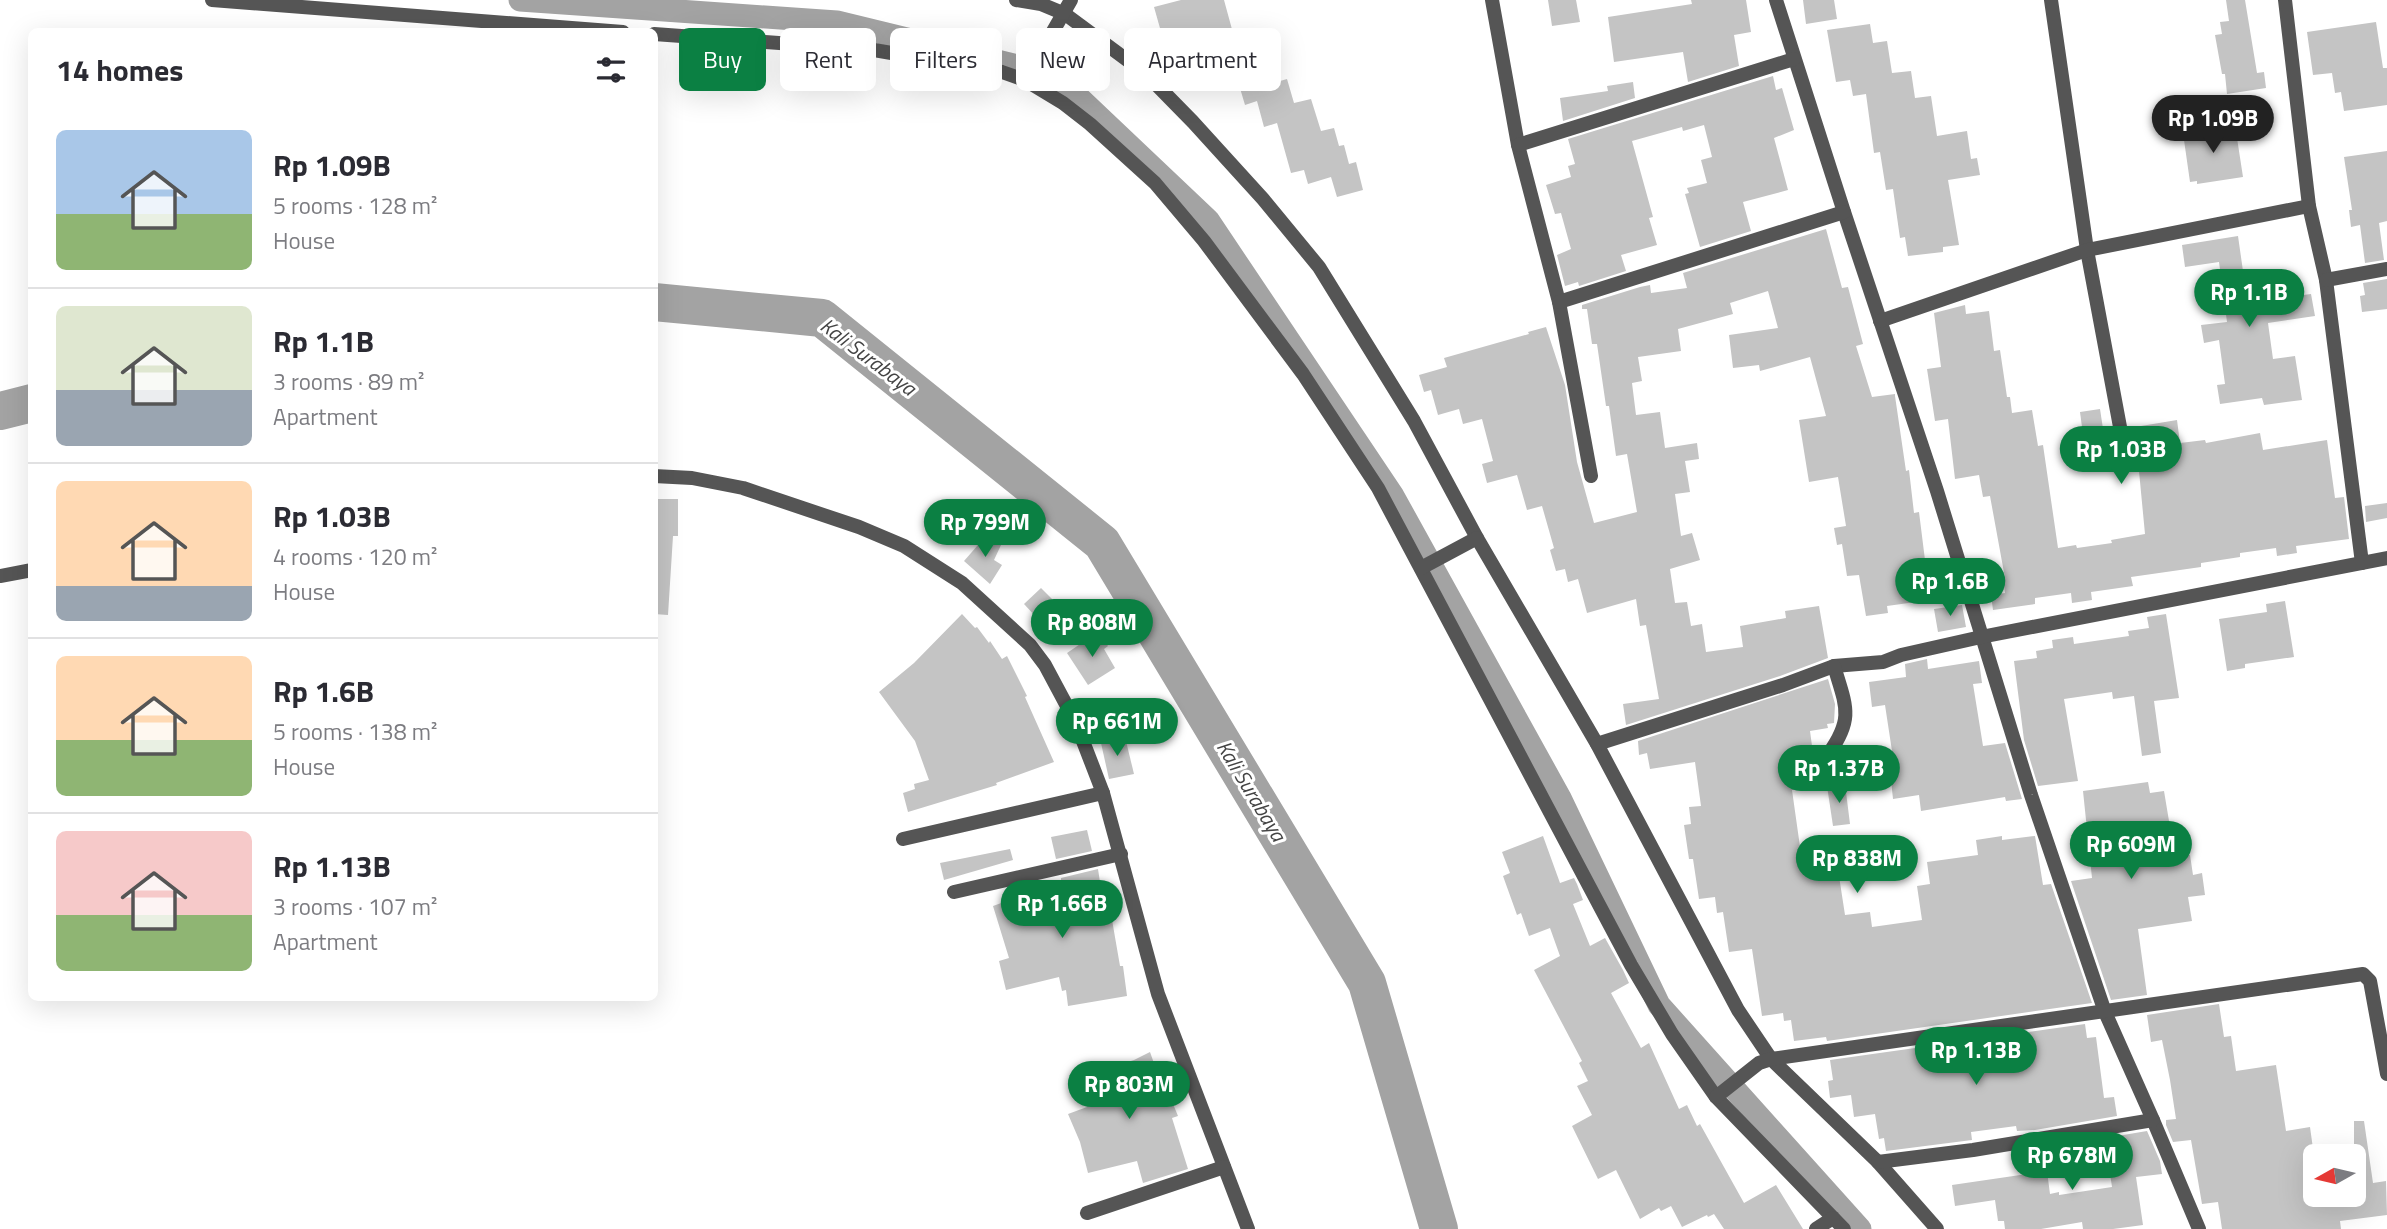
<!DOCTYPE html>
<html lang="en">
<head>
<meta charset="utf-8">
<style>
  :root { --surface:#fff; --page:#f7f7f7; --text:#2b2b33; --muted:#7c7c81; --line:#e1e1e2; --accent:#0b8043 }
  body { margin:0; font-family:"Titillium Web",sans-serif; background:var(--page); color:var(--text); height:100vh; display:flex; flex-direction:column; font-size:26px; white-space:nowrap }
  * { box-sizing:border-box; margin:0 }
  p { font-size:23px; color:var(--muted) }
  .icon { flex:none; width:38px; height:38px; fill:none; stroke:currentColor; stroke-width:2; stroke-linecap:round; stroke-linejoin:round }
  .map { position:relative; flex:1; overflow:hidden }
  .sheet { position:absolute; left:28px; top:28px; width:630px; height:973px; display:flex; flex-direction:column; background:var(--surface); border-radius:10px; box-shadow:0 7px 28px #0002 }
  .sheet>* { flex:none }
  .top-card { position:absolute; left:679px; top:28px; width:665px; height:63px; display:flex; gap:14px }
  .needle { width:46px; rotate:262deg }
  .fabs { position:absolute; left:2303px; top:1144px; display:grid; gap:14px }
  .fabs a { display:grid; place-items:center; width:63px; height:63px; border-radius:10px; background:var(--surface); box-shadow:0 7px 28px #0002; font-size:35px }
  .price { position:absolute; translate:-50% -60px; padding:0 16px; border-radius:24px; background:var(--accent); color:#fff; font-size:23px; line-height:46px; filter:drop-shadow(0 2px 4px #0008) }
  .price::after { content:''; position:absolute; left:50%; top:42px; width:21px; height:16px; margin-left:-10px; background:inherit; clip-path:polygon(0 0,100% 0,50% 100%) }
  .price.selected { background:#222; color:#fff }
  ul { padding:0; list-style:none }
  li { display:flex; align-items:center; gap:21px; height:175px; padding:0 28px }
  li+li { border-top:2px solid var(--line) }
  li span { display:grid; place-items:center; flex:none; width:196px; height:140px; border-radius:10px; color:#555 }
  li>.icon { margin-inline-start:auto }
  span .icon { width:84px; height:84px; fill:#fffc; stroke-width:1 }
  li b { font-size:30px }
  h2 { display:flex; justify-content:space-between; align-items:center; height:84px; padding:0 28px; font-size:30px }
  .tag { padding:0 24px; border-radius:10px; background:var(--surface); box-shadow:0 7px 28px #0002; font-size:24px; line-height:63px }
  .tag.selected { background:var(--accent); color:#fff }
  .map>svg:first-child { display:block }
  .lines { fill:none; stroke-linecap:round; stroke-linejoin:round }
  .canal { stroke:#a3a3a3; stroke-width:23 }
  .river { stroke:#a3a3a3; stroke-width:38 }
  .building { fill:#c4c4c4 }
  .street { stroke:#555; stroke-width:14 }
  .labels { text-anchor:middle; stroke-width:6; stroke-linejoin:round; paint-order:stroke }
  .water-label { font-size:21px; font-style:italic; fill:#444; stroke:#fff }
</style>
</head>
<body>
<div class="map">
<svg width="2387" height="1229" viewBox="0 0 2387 1229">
  <rect width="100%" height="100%" fill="#fff"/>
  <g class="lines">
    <polyline class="canal" points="520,0 837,22 1055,75 1208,220 1393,496 1560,798 1659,1005 1860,1229"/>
    <g class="river">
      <polyline points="654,302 822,318 1102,543 1367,983 1439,1229"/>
      <polyline points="0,411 32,403"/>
    </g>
  </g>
  <g class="building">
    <polygon points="1181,0 1224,0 1233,33 1217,37 1229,79 1207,85 1198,51 1169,60 1154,7"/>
    <polygon points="1548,0 1576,0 1580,22 1552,26"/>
    <polygon points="1691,0 1746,0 1751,32 1734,35 1739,66 1688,82 1683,52 1614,62 1608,17 1692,4"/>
    <polygon points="1803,0 1834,0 1837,19 1806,24"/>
    <polygon points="2226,0 2245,0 2257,73 2264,72 2266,88 2227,94 2225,74 2222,74 2215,35 2222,34 2220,22 2229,21"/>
    <polygon points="2376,22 2383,68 2387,68 2387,105 2344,111 2341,92 2335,93 2332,73 2313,75 2307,32"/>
    <polygon points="1870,24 1873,43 1887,41 1892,73 1911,71 1915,98 1931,96 1937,136 1967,131 1971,159 1977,158 1980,175 1948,180 1959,245 1943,247 1943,252 1908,256 1905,237 1900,238 1893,189 1886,190 1880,152 1874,153 1866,94 1853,96 1850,80 1836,82 1827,30"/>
    <polygon points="1274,57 1280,81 1287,79 1294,103 1311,99 1321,131 1334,128 1339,146 1344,145 1349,164 1356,162 1363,190 1337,197 1331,177 1308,184 1304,170 1291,173 1277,123 1264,127 1257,101 1245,105 1234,68"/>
    <polygon points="1773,76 1776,90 1782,88 1794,130 1774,138 1788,190 1743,202 1751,231 1700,247 1685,194 1689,193 1687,188 1707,183 1701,160 1712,157 1704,125 1683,131 1682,127 1632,141 1653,217 1649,218 1657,245 1621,255 1626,271 1579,286 1578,282 1565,286 1557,255 1571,249 1561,213 1555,214 1546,185 1571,177 1568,166 1575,164 1568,139"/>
    <polygon points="1633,82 1635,98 1563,121 1560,98 1608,91 1607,86"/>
    <polygon points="2235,125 2243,177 2197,184 2197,181 2190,182 2183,133"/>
    <polygon points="2387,151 2387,221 2379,223 2384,260 2365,263 2360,225 2351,227 2349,210 2352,210 2344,157"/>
    <polygon points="1826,229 1842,288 1848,287 1863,344 1856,346 1872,397 1895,394 1895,396 1906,471 1909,470 1914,513 1919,512 1930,600 1887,606 1888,613 1866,616 1859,575 1847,576 1842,544 1837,545 1834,528 1846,526 1838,477 1809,482 1799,420 1826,416 1810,357 1760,371 1759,365 1733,368 1729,335 1778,328 1768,291 1730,303 1733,314 1678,329 1681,351 1638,357 1642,381 1632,383 1636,415 1660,412 1665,448 1697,443 1699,459 1685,461 1690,492 1675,494 1681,536 1692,533 1700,560 1670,569 1675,603 1687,602 1691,626 1702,624 1706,652 1743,647 1740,626 1786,618 1785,611 1819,606 1828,658 1780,676 1626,725 1623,704 1659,699 1646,625 1640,626 1636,599 1587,613 1578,579 1568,582 1565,569 1556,571 1550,550 1554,548 1542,506 1527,510 1517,475 1487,483 1482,464 1493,461 1482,419 1463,424 1459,409 1438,415 1431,390 1424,392 1419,375 1447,367 1444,358 1529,334 1528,332 1546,327 1565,385 1577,462 1594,523 1637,512 1627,454 1616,456 1609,406 1606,406 1597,344 1592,344 1587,309 1582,309 1582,305 1640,287 1650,285 1651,293 1687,288 1683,273"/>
    <polygon points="2238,236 2245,285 2264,282 2266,300 2311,294 2315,316 2268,323 2273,359 2295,356 2302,400 2264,405 2262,398 2220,404 2217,385 2225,384 2219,340 2204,343 2201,325 2227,322 2219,262 2185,267 2182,245"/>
    <polygon points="2387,279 2387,309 2362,312 2360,296 2365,295 2363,283"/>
    <polygon points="1965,305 1966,314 1989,311 1994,351 2000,350 2007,397 2010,397 2012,413 2032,410 2038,446 2043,445 2058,548 2076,545 2077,548 2112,543 2111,540 2145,534 2137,450 2145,449 2141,426 2177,420 2180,443 2205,440 2206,443 2260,433 2263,450 2327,440 2335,498 2344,497 2349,539 2296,546 2297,553 2277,556 2276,548 2240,553 2240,557 2201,563 2201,567 2131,577 2133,586 2091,592 2092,600 2072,603 2071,593 2035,598 2035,604 1993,610 1991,595 2005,593 2003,578 2005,578 1990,496 1983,497 1979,475 1955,479 1948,419 1935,421 1927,369 1941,367 1934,313"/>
    <polygon points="2100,409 2107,455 2086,457 2080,412"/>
    <polygon points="654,499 678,499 678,536 673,536 668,615 654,614"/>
    <polygon points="2387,503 2387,518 2366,522 2365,506"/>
    <polygon points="982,536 1001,545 994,560 1002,565 990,584 964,561 978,545"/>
    <polygon points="1041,588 1054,601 1036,617 1024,604"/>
    <polygon points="2285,601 2294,657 2245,664 2245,668 2227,671 2219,619 2267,612 2266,604"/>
    <polygon points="1962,605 1966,627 1938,632 1934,609"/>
    <polygon points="962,614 975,628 977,627 989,643 990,641 1002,659 1007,656 1027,696 1025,697 1054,762 996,783 997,785 908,812 903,793 915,789 914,784 929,780 915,741 879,692 914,663"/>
    <polygon points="2166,614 2179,698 2154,701 2161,753 2142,756 2134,696 2113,699 2112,692 2064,699 2078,781 2038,786 2024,740 2014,661 2037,658 2036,651 2053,648 2052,640 2073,637 2074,644 2129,636 2128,631 2149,628 2147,617"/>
    <polygon points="1098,632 1108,646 1104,649 1115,668 1088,685 1067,653"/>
    <polygon points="1927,659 1928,669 1979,661 1982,683 1973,684 1983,746 2005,743 2022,799 2006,801 2005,797 1921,811 1919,795 1893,799 1891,780 1880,782 1876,754 1892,751 1885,705 1872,707 1869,682 1906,677 1905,664"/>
    <polygon points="1828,679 1835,704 1834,723 1827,724 1828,728 1810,731 1815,768 1834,765 1837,784 1792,790 1803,868 1837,863 1845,915 1870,912 1872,927 1922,920 1917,886 1930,884 1927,862 1978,855 1976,840 2002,836 2002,840 2035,836 2043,885 2051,884 2092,1003 1827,1041 1826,1037 1794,1041 1791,1020 1784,1021 1783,1013 1762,1016 1752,949 1729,952 1723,912 1717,913 1715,897 1699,899 1693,859 1689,859 1684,825 1691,824 1689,807 1701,806 1695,762 1650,769 1647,753 1639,755 1638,741"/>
    <polygon points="1125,737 1134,774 1109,779 1101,743"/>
    <polygon points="2148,782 2150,793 2164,791 2175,857 2190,855 2193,875 2202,873 2205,895 2188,897 2192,921 2138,929 2147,995 2111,1000 2071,881 2092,878 2083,791"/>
    <polygon points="1845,784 1850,824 1833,826 1827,786"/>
    <polygon points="1087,830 1092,851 1056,859 1051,837"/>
    <polygon points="1543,836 1560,883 1574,878 1577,884 1583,900 1573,904 1590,946 1605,938 1623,970 1629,983 1611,993 1641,1048 1649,1043 1679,1109 1687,1105 1697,1126 1700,1124 1744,1203 1776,1185 1803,1229 1724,1229 1714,1214 1708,1217 1707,1215 1682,1227 1671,1206 1661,1211 1659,1208 1640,1219 1616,1170 1598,1179 1572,1126 1592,1115 1577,1086 1588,1081 1579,1063 1582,1061 1534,970 1560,956 1550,928 1529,936 1521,913 1517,915 1503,876 1510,873 1502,852"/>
    <polygon points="1010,849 1013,860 944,880 940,863"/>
    <polygon points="1098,869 1105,915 1111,914 1120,966 1123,966 1127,996 1068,1006 1066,990 1062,991 1059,977 1006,990 999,961 1009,958 993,906 1015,898 1012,891 1061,881 1061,878"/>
    <polygon points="2219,1004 2224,1037 2231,1036 2236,1071 2276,1065 2286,1131 2310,1127 2315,1163 2315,1195 2354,1195 2354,1121 2364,1121 2373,1183 2386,1181 2387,1215 2340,1221 2341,1229 2222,1229 2218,1202 2202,1204 2191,1140 2173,1142 2166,1125 2166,1120 2176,1119 2170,1080 2162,1040 2151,1042 2147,1015"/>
    <polygon points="2085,1024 2087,1038 2096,1037 2104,1098 2114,1097 2117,1116 2035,1130 2017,1131 2016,1126 1971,1132 1972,1140 1886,1151 1884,1138 1879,1139 1875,1114 1854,1117 1851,1095 1830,1098 1828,1081 1833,1080 1830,1060"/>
    <polygon points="1150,1052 1161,1083 1164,1082 1178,1116 1172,1118 1188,1169 1143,1183 1137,1161 1088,1173 1080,1142 1068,1114 1087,1107 1077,1078 1134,1060"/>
    <polygon points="2147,1131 2160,1161 2162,1174 2136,1177 2143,1225 2113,1229 2083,1229 2082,1222 2041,1229 2005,1229 2004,1221 1998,1221 1995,1200 1955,1206 1952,1185 2047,1171 2050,1194 2059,1192 2059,1195 2112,1187 2106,1146 2083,1150 2082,1142"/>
  </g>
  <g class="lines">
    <g class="street">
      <polyline points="212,0 623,32"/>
      <polyline points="1016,0 1041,4 1065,14 1146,74 1193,122 1263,199 1319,267 1414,421 1477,538 1597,744 1738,1010 1771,1059 1878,1162 1937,1229"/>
      <polyline points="1492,0 1518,145 1559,302 1591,476"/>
      <polyline points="1776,0 1844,212 1937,491 2031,795 2105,1012 2153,1120 2199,1229"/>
      <polyline points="2051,0 2087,250 2123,443"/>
      <polyline points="2285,0 2309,206 2326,280 2362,563"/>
      <polyline points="654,34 874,50 1002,72 1025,80 1063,103 1090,124 1155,183 1204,241 1303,374 1378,488 1631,965 1672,1034 1716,1097 1844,1229"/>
      <polyline points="1025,80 1071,0"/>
      <polyline points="1518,145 1794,59"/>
      <polyline points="2326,280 2387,269"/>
      <polyline points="1559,302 1844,212"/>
      <polyline points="1880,321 2087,250 2309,206"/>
      <polyline points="654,476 692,478 743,488 859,527 904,546 962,583 1030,645 1045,665 1076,723 1103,793 1158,994 1248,1229"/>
      <polyline points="1421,568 1477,538"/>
      <polyline points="0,576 32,570"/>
      <polyline points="1597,744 1783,685 1834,666 1883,662 1901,655 1981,637 2387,558"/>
      <path d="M1829 753C1854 718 1846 706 1834 666"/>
      <polyline points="903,839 1103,793"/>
      <polyline points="954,892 1121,854"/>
      <polyline points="1716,1097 1759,1063 1771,1059 2363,974 2370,981 2387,1074"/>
      <polyline points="1878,1162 1973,1150 2153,1120"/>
      <polyline points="1087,1213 1224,1167"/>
      <polyline points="1816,1229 1833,1218"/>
    </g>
  </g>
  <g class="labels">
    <g class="water-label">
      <text transform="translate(868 357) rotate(37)" y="7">Kali Surabaya</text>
      <text transform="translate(1251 791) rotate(59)" y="7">Kali Surabaya</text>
    </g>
  </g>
</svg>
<div class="fabs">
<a><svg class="needle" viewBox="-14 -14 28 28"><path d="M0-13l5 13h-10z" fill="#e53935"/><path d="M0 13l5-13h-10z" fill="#7c7c81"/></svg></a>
</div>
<b class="price selected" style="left:2213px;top:155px">Rp 1.09B</b>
<b class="price" style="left:2249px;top:329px">Rp 1.1B</b>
<b class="price" style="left:2121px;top:486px">Rp 1.03B</b>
<b class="price" style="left:985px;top:559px">Rp 799M</b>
<b class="price" style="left:1950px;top:618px">Rp 1.6B</b>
<b class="price" style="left:1092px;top:659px">Rp 808M</b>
<b class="price" style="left:1117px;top:758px">Rp 661M</b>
<b class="price" style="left:1839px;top:805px">Rp 1.37B</b>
<b class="price" style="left:2131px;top:881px">Rp 609M</b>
<b class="price" style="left:1857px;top:895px">Rp 838M</b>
<b class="price" style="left:1062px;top:940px">Rp 1.66B</b>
<b class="price" style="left:1976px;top:1087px">Rp 1.13B</b>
<b class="price" style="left:1129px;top:1121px">Rp 803M</b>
<b class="price" style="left:2072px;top:1192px">Rp 678M</b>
<div class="top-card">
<a class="tag selected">Buy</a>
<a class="tag">Rent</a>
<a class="tag">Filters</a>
<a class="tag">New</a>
<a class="tag">Apartment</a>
</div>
<section class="sheet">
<h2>14 homes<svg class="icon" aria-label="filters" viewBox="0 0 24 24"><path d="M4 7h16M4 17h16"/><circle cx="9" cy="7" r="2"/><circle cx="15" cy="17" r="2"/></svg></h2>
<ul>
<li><span style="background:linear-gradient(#a9c7e8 60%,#8fb573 0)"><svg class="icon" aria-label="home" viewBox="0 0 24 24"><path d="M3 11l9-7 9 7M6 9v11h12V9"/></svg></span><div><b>Rp 1.09B</b><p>5 rooms · 128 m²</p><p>House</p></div></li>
<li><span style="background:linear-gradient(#dfe7d0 60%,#9aa5b1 0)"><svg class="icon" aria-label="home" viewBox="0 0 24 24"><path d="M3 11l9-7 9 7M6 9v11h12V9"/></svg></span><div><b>Rp 1.1B</b><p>3 rooms · 89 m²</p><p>Apartment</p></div></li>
<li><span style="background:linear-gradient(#ffd9b3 75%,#9aa5b1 0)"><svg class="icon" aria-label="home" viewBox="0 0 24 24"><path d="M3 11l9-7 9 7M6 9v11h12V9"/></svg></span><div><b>Rp 1.03B</b><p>4 rooms · 120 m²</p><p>House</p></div></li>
<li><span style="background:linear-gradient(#ffd9b3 60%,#8fb573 0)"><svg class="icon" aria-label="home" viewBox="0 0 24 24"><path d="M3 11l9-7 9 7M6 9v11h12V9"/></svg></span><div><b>Rp 1.6B</b><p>5 rooms · 138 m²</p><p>House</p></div></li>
<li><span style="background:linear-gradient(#f6c9c9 60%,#8fb573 0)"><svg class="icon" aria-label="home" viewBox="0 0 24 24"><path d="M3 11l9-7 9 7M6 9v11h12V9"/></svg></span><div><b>Rp 1.13B</b><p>3 rooms · 107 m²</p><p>Apartment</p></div></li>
</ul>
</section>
</div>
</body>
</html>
